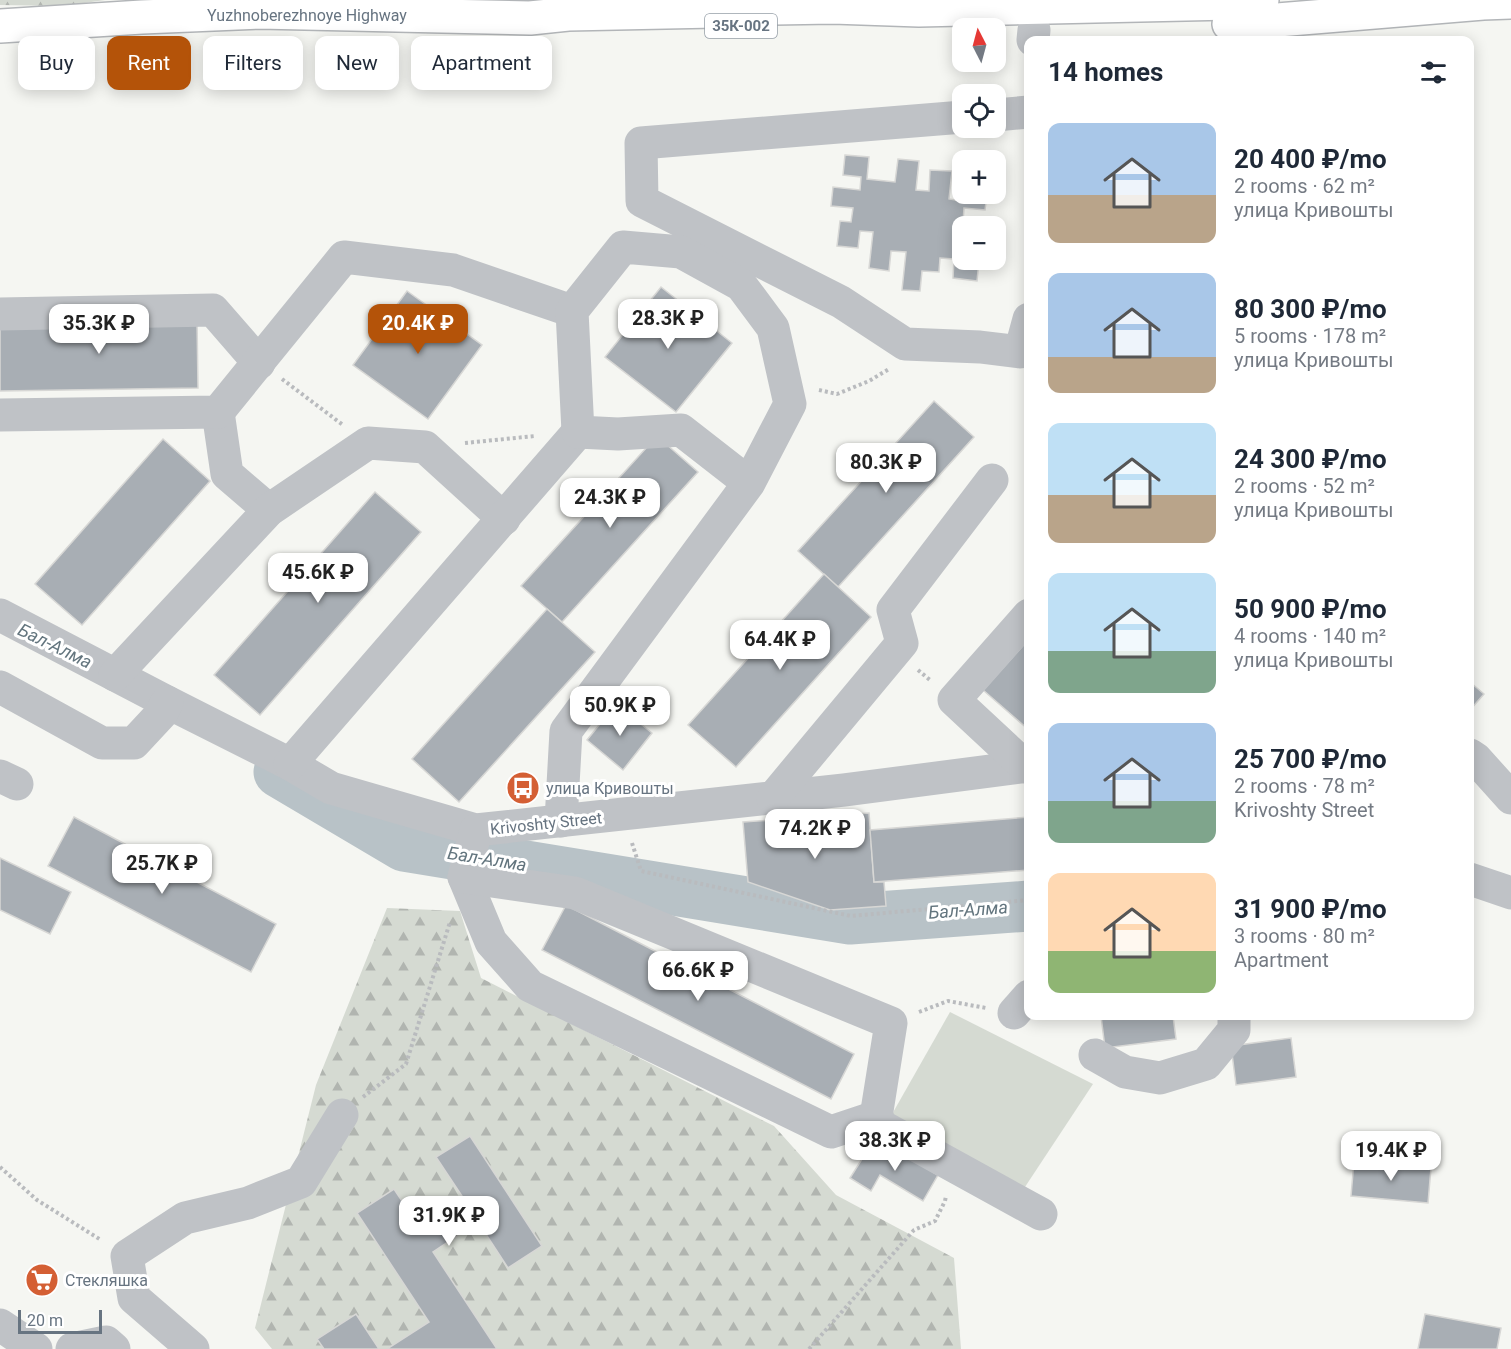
<!DOCTYPE html>
<html lang="en">
<head>
<meta charset="utf-8">
<style>
  :root { --surface:#fff; --page:#f2f2f3; --text:#1f2937; --muted:#747a83; --accent:#b45309 }
  body { margin:0; font-family:Roboto,sans-serif; background:var(--page); color:var(--text); height:100vh; display:flex; flex-direction:column; font-size:22px; white-space:nowrap }
  * { box-sizing:border-box; margin:0 }
  p { font-size:20px; color:var(--muted) }
  .icon { flex:none; width:33px; height:33px; fill:none; stroke:currentColor; stroke-width:2; stroke-linecap:round; stroke-linejoin:round }
  .map { position:relative; flex:1; overflow:hidden }
  .sheet { position:absolute; left:1024px; top:36px; width:450px; height:984px; display:flex; flex-direction:column; background:var(--surface); border-radius:12px; box-shadow:0 3px 15px #0003 }
  .sheet>* { flex:none }
  .banner { position:absolute; left:18px; top:36px; width:570px; height:54px; display:flex; gap:12px }
  .needle { width:39px; rotate:354deg }
  .buttons { position:absolute; left:952px; top:18px; display:grid; gap:12px }
  .buttons a { display:grid; place-items:center; width:54px; height:54px; border-radius:12px; background:var(--surface); box-shadow:0 3px 15px #0003; font-size:30px }
  .scale { position:absolute; left:18px; bottom:15px; width:84px; box-sizing:border-box; padding-left:6px; border:3px solid #677481; border-top:0; font-size:16px; line-height:21px; white-space:nowrap; color:#677481; -webkit-text-stroke:4px #fff; paint-order:stroke }
  .price { position:absolute; translate:-50% -51px; padding:0 14px; border-radius:12px; background:#fff; color:#222; font-size:20px; line-height:39px; filter:drop-shadow(0 2px 3px #0008) }
  .price::after { content:''; position:absolute; left:50%; top:36px; width:18px; height:14px; margin-left:-9px; background:inherit; clip-path:polygon(0 0,100% 0,50% 100%) }
  .price.active { background:var(--accent); color:#fff }
  ul { padding:0; list-style:none }
  li { display:flex; align-items:center; gap:18px; height:150px; padding:0 24px }
  li span { display:grid; place-items:center; flex:none; width:168px; height:120px; border-radius:12px; color:#555 }
  li>.icon { margin-inline-start:auto }
  span .icon { width:72px; height:72px; fill:#fffc; stroke-width:1 }
  li b { font-size:26px }
  h2 { display:flex; justify-content:space-between; align-items:center; height:72px; padding:0 24px; font-size:26px }
  .chip { padding:0 21px; border-radius:12px; background:var(--surface); box-shadow:0 3px 15px #0003; font-size:21px; line-height:54px }
  .chip.active { background:var(--accent); color:#fff }
  .map>svg:first-child { display:block }
  .forest { fill:url(#forest-firs) }
  .pitch { fill:#d5dad2 }
  .lines { fill:none; stroke-linecap:round; stroke-linejoin:round }
  .river { stroke:#b8c2c7; stroke-width:51 }
  .building { fill:#a8aeb4; stroke:#d7d7d5; stroke-width:1.5 }
  .highway-casing { stroke:#b2b5b8; stroke-width:36 }
  .path { stroke:#b9bbbe; stroke-width:4; stroke-dasharray:3 3; stroke-linecap:butt }
  .minor { stroke:#bfc2c6; stroke-width:33 }
  .highway { stroke:#fff; stroke-width:33 }
  .labels { text-anchor:middle; stroke-width:6; stroke-linejoin:round; paint-order:stroke }
  .shield { fill:#fff; stroke:#959ea7; stroke-width:1.5 }
  .shield-label { font-size:15px; font-weight:bold; fill:#677481 }
  .street-label { font-size:16px; fill:#677481; stroke:#fff }
  .poi-label { font-size:16px; fill:#677481; stroke:#fff; text-anchor:start }
  .water-label { font-size:18px; font-style:italic; fill:#63757e; stroke:#fff }
</style>
</head>
<body>
<div class="map">
<svg width="1511" height="1349" viewBox="0 0 1511 1349">
  <defs>
    <pattern id="forest-firs" width="22" height="20" patternUnits="userSpaceOnUse" patternTransform="scale(1.5)"><rect width="22" height="20" fill="#d5dad2"/><path d="M5 1l3.5 6h-7zM16 11l3.5 6h-7z" fill="#b1b5b0"/></pattern>
  </defs>
  <rect width="100%" height="100%" fill="#f5f6f2"/>
  <g class="forest">
    <polygon points="0,0 105,0 64,6 0,5"/>
    <polygon points="387,908 460,911 481,978 774,1126 836,1195 954,1258 961,1349 272,1349 255,1328 316,1085"/>
  </g>
  <polygon class="pitch" points="950,1012 1093,1084 1021,1193 887,1123"/>
  <g class="lines">
    <polyline class="river" points="279,772 404,846 850,919 1029,906"/>
  </g>
  <g class="building">
    <polygon points="845,155 869,157 867,179 895,182 898,159 919,161 916,190 929,191 930,170 952,171 949,199 961,201 963,187 963,194 987,194 985,210 964,208 963,223 989,226 963,226 963,245 960,244 958,259 979,261 977,281 953,278 954,259 940,258 939,272 922,271 920,291 902,290 906,252 891,251 889,271 869,268 873,232 860,231 858,248 837,246 840,221 851,222 853,208 831,206 833,187 860,190 861,177 843,175"/>
    <polygon points="661,287 732,343 676,412 605,357"/>
    <polygon points="407,291 482,345 428,419 353,365"/>
    <polygon points="197,319 198,388 0,391 0,323"/>
    <polygon points="934,401 974,437 838,587 798,551"/>
    <polygon points="657,436 698,472 562,622 521,586"/>
    <polygon points="163,439 210,481 82,625 35,584"/>
    <polygon points="375,492 421,532 260,715 214,675"/>
    <polygon points="824,574 871,617 736,767 688,725"/>
    <polygon points="547,609 595,652 459,802 412,759"/>
    <polygon points="1029,639 1029,730 983,690"/>
    <polygon points="1470,682 1484,694 1470,710"/>
    <polygon points="616,704 652,733 623,770 587,740"/>
    <polygon points="869,813 874,882 884,882 886,906 830,910 748,882 743,822"/>
    <polygon points="74,817 276,924 251,972 48,866"/>
    <polygon points="1029,817 1029,870 874,882 870,830"/>
    <polygon points="0,858 71,892 50,934 0,910"/>
    <polygon points="566,905 854,1054 831,1099 542,950"/>
    <polygon points="1101,1016 1173,1016 1176,1039 1105,1048"/>
    <polygon points="1291,1038 1296,1077 1236,1085 1231,1046"/>
    <polygon points="470,1136 542,1246 508,1268 478,1222 433,1252 497,1349 387,1349 429,1322 357,1213 394,1189 418,1225 462,1196 436,1157"/>
    <polygon points="884,1143 938,1175 923,1201 880,1175 871,1191 850,1178 867,1151 876,1156"/>
    <polygon points="1354,1161 1431,1168 1428,1203 1351,1196"/>
    <polygon points="356,1314 379,1349 324,1349 317,1339"/>
    <polygon points="1425,1314 1501,1328 1497,1349 1418,1349"/>
  </g>
  <g class="lines">
    <defs>
      <g id="highway">
        <polyline points="1229,24 1483,3 1511,2"/>
        <polyline points="0,26 142,17 259,12 530,18 568,14 715,11 774,8 833,7 919,10 1231,3 1262,0"/>
      </g>
    </defs>
    <use href="#highway" class="highway-casing"/>
    <g class="path">
      <polyline points="282,379 343,425"/>
      <polyline points="819,390 837,394 869,381 889,369"/>
      <polyline points="465,443 535,436"/>
      <polyline points="918,670 930,680"/>
      <polyline points="632,843 641,871 851,916 1029,900"/>
      <polyline points="919,1012 948,1001 986,1008"/>
      <polyline points="363,1097 406,1064 450,922"/>
      <polyline points="0,1167 37,1200 101,1240"/>
      <polyline points="809,1349 914,1230 935,1221 945,1201 946,1196"/>
    </g>
    <g class="minor">
      <polyline points="1033,40 1034,30"/>
      <polyline points="996,115 1029,112"/>
      <polyline points="963,117 641,143 642,201 841,302 905,344 980,347 1020,352 1029,319"/>
      <polyline points="0,314 213,310 259,363"/>
      <polyline points="218,412 227,474 269,510"/>
      <polyline points="0,415 218,412 344,257 453,270 572,311"/>
      <polyline points="0,615 167,702 290,764 331,788 476,830 844,790 1029,766"/>
      <polyline points="115,675 269,510 368,443 425,447 504,519"/>
      <polyline points="0,687 102,743 134,743 161,714 167,702"/>
      <polyline points="1470,755 1476,759 1511,798"/>
      <polyline points="290,764 578,432"/>
      <polyline points="1026,767 954,700 1029,615"/>
      <polyline points="0,776 17,784"/>
      <polyline points="773,798 902,643 893,610 992,480"/>
      <polyline points="561,821 566,731 749,483 681,430 618,434 578,432 572,311 623,247 681,252 741,285 773,328 790,404 749,483"/>
      <polyline points="476,830 464,877 491,942 530,986 831,1132 876,1117"/>
      <polyline points="464,877 575,893 891,1023 876,1117 883,1127 1041,1214"/>
      <polyline points="1470,879 1511,893"/>
      <polyline points="1014,1013 1029,996"/>
      <polyline points="1095,1055 1125,1072 1160,1078 1206,1064 1234,1030 1234,1016"/>
      <polyline points="0,1325 36,1349"/>
      <polyline points="72,1349 106,1342 114,1349"/>
      <polyline points="193,1349 134,1298 127,1256 185,1218 248,1203 301,1182 342,1115"/>
    </g>
    <use href="#highway" class="highway"/>
  </g>
  <defs>
    <symbol id="bus-disc" viewBox="-11 -11 22 22"><circle r="9.5" fill="#d45f34" stroke="#fff"/><path d="M-5-6H5V4H4V6H2V4H-2V6H-4V4H-5ZM-3.5-4V0h7V-4ZM-3.5 1.2v1.5H-2V1.2ZM2 1.2v1.5H3.5V1.2Z" fill="#fff"/></symbol>
    <symbol id="supermarket-disc" viewBox="-11 -11 22 22"><circle r="9.5" fill="#d45f34" stroke="#fff"/><path d="M-6-5.5h2.5l.6 2H6L4.5 2H-2.5L-4.4-4H-6ZM-1.5 3.2a1.3 1.3 0 1 0 .1 0ZM3 3.2a1.3 1.3 0 1 0 .1 0Z" fill="#fff"/></symbol>
  </defs>
  <g fill-rule="evenodd">
    <use href="#bus-disc" x="504" y="769" width="38" height="38"/>
    <use href="#supermarket-disc" x="23" y="1261" width="38" height="38"/>
  </g>
  <g class="labels">
    <rect class="shield" x="705" y="14" width="72" height="24" rx="4.5"/>
    <g class="shield-label">
      <text x="741" y="31">35К-002</text>
    </g>
    <g class="street-label">
      <text x="307" y="21">Yuzhnoberezhnoye Highway</text>
      <text transform="translate(546 823) rotate(-6)" y="6">Krivoshty Street</text>
    </g>
    <g class="poi-label">
      <text x="546" y="794">улица Кривошты</text>
      <text x="65" y="1286">Стекляшка</text>
    </g>
    <g class="water-label">
      <text transform="translate(55 646) rotate(26)" y="6">Бал-Алма</text>
      <text transform="translate(487 859) rotate(9)" y="6">Бал-Алма</text>
      <text transform="translate(968 910) rotate(-4)" y="6">Бал-Алма</text>
    </g>
  </g>
</svg>
<div class="buttons">
<a><svg class="needle" viewBox="-14 -14 28 28"><path d="M0-13l5 13h-10z" fill="#e53935"/><path d="M0 13l5-13h-10z" fill="#747a83"/></svg></a>
<a><svg class="icon" aria-label="locate" viewBox="0 0 24 24"><circle cx="12" cy="12" r="6"/><path d="M12 2v4M12 18v4M2 12h4M18 12h4"/></svg></a>
<a>+</a>
<a>−</a>
</div>
<div class="scale">20 m</div>
<b class="price" style="left:668px;top:350px">28.3K ₽</b>
<b class="price" style="left:99px;top:355px">35.3K ₽</b>
<b class="price active" style="left:418px;top:355px">20.4K ₽</b>
<b class="price" style="left:886px;top:494px">80.3K ₽</b>
<b class="price" style="left:610px;top:529px">24.3K ₽</b>
<b class="price" style="left:318px;top:604px">45.6K ₽</b>
<b class="price" style="left:780px;top:671px">64.4K ₽</b>
<b class="price" style="left:620px;top:737px">50.9K ₽</b>
<b class="price" style="left:815px;top:860px">74.2K ₽</b>
<b class="price" style="left:162px;top:895px">25.7K ₽</b>
<b class="price" style="left:698px;top:1002px">66.6K ₽</b>
<b class="price" style="left:895px;top:1172px">38.3K ₽</b>
<b class="price" style="left:1391px;top:1182px">19.4K ₽</b>
<b class="price" style="left:449px;top:1247px">31.9K ₽</b>
<div class="banner">
<a class="chip">Buy</a>
<a class="chip active">Rent</a>
<a class="chip">Filters</a>
<a class="chip">New</a>
<a class="chip">Apartment</a>
</div>
<section class="sheet">
<h2>14 homes<svg class="icon" aria-label="filters" viewBox="0 0 24 24"><path d="M4 7h16M4 17h16"/><circle cx="9" cy="7" r="2"/><circle cx="15" cy="17" r="2"/></svg></h2>
<ul>
<li><span style="background:linear-gradient(#a9c7e8 60%,#b9a48a 0)"><svg class="icon" aria-label="home" viewBox="0 0 24 24"><path d="M3 11l9-7 9 7M6 9v11h12V9"/></svg></span><div><b>20 400 ₽/mo</b><p>2 rooms · 62 m²</p><p>улица Кривошты</p></div></li>
<li><span style="background:linear-gradient(#a9c7e8 70%,#b9a48a 0)"><svg class="icon" aria-label="home" viewBox="0 0 24 24"><path d="M3 11l9-7 9 7M6 9v11h12V9"/></svg></span><div><b>80 300 ₽/mo</b><p>5 rooms · 178 m²</p><p>улица Кривошты</p></div></li>
<li><span style="background:linear-gradient(#bfe0f5 60%,#b9a48a 0)"><svg class="icon" aria-label="home" viewBox="0 0 24 24"><path d="M3 11l9-7 9 7M6 9v11h12V9"/></svg></span><div><b>24 300 ₽/mo</b><p>2 rooms · 52 m²</p><p>улица Кривошты</p></div></li>
<li><span style="background:linear-gradient(#bfe0f5 65%,#7fa58c 0)"><svg class="icon" aria-label="home" viewBox="0 0 24 24"><path d="M3 11l9-7 9 7M6 9v11h12V9"/></svg></span><div><b>50 900 ₽/mo</b><p>4 rooms · 140 m²</p><p>улица Кривошты</p></div></li>
<li><span style="background:linear-gradient(#a9c7e8 65%,#7fa58c 0)"><svg class="icon" aria-label="home" viewBox="0 0 24 24"><path d="M3 11l9-7 9 7M6 9v11h12V9"/></svg></span><div><b>25 700 ₽/mo</b><p>2 rooms · 78 m²</p><p>Krivoshty Street</p></div></li>
<li><span style="background:linear-gradient(#ffd9b3 65%,#8fb573 0)"><svg class="icon" aria-label="home" viewBox="0 0 24 24"><path d="M3 11l9-7 9 7M6 9v11h12V9"/></svg></span><div><b>31 900 ₽/mo</b><p>3 rooms · 80 m²</p><p>Apartment</p></div></li>
</ul>
</section>
</div>
</body>
</html>
